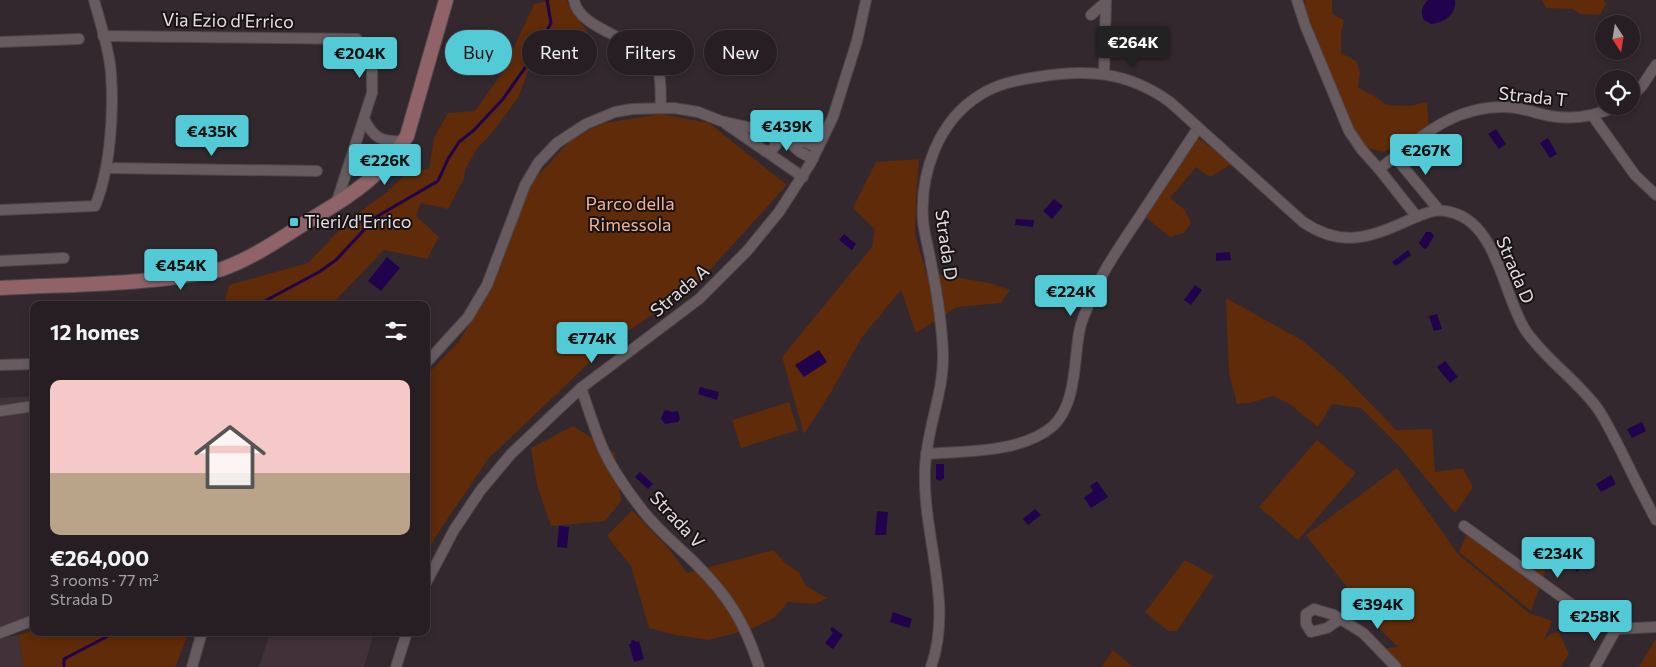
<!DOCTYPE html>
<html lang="en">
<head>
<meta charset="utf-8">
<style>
  :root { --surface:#261e22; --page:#322b2f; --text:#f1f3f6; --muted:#a4a2a5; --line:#423c40; --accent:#52cbd7 }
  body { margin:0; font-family:Commissioner,sans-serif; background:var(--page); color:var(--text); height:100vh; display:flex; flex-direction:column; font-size:19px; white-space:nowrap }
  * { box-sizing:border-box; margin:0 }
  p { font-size:16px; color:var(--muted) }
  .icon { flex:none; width:28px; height:28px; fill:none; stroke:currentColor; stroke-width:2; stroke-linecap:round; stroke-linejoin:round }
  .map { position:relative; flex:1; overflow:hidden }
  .panel { position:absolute; left:30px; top:301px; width:400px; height:335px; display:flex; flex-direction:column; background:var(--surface); border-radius:10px; box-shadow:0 2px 8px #0003,0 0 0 1px var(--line) }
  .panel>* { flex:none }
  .hud { position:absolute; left:445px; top:30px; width:475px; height:45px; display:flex; gap:10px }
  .needle { width:32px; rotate:168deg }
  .buttons { position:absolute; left:1595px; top:15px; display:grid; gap:10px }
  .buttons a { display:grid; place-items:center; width:45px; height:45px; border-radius:50%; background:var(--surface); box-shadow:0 2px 8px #0003,0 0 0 1px var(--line); font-size:25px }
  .price { position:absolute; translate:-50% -42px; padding:0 11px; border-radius:5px; background:var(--accent); color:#111; font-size:16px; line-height:32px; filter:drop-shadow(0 1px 2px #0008) }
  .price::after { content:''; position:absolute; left:50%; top:30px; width:15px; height:11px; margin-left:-8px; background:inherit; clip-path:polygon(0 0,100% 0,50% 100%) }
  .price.selected { background:#222; color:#fff }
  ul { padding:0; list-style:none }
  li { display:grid; align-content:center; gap:10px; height:265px; padding:0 20px }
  li span { display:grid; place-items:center; height:155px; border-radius:10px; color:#555 }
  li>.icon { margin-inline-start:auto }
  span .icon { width:90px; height:90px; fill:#fffc; stroke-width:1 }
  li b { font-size:21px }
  h2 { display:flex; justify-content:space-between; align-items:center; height:60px; padding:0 20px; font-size:21px }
  .pill { padding:0 18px; border-radius:22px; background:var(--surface); box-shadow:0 2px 8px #0003,0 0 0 1px var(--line); font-size:18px; line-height:45px }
  .pill.selected { background:var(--accent); color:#111 }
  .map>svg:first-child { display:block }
  .built { fill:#413138 }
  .green { fill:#5f2b09 }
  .water { fill:#20034c }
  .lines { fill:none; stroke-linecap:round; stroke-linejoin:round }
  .stream { stroke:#20034c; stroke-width:3 }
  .street-casing { stroke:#4f464a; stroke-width:12 }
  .secondary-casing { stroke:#4f464a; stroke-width:16 }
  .street { stroke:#675b60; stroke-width:10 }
  .secondary { stroke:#8f6368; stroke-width:14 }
  .poi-dot { fill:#52cbd7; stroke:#171315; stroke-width:2 }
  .labels { text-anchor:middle; stroke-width:4; stroke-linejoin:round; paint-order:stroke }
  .street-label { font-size:18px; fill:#e5dee1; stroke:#171315 }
  .park-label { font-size:18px; fill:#f4b392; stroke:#171315 }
  .poi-label { font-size:18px; fill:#e5dee1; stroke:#171315; text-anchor:start }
</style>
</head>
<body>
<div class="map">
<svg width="1656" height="667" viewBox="0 0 1656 667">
  <rect width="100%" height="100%" fill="#33282d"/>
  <g class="built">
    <polygon points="34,396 34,616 0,626 0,398"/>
    <polygon points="270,633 270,632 374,633 364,667 259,667"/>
    <polygon points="19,635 23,667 0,667 0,638"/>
  </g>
  <g class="green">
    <polygon points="551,0 567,0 571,10 590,35 586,53 529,69 518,98 491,134 477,149 465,170 464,178 448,209 421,203 416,216 439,237 427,259 384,250 331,305 204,305 204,300 225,300 229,285 308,263 349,220 387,192 407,173 429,169 434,138 448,113 475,111 502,73 534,4"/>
    <polygon points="1305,0 1332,0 1332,14 1344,20 1341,33 1341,53 1356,61 1360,72 1358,88 1374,96 1387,105 1410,106 1427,102 1429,127 1384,152 1367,148 1351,123 1304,6"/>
    <polygon points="1542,0 1604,0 1606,4 1600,15 1581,14 1572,9 1546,8"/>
    <polygon points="661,114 709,123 787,185 698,283 608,345 488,459 436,536 426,555 426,376 459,341 490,290 501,265 525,190 573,137 604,123"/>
    <polygon points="1197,137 1232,164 1210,177 1196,167 1170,198 1185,210 1191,223 1184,233 1170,237 1144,216"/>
    <polygon points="919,159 916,201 915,234 926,272 989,283 1010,290 1001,303 957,307 916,333 901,290 862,337 831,392 804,434 782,357 872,247 875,229 853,208 876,162"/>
    <polygon points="1226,298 1303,341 1344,376 1396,430 1432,429 1435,472 1463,468 1473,488 1455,513 1400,447 1361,408 1332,404 1318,427 1288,403 1273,396 1250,403 1237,404 1229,373"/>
    <polygon points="789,402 798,430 741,448 732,420"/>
    <polygon points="573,426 615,453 621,501 605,521 551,526 537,485 531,448"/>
    <polygon points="1317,440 1356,473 1298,540 1259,507"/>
    <polygon points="1397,468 1458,554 1529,613 1552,621 1544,640 1550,634 1559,632 1569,654 1560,667 1401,667 1386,648 1398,647 1380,629 1306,535"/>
    <polygon points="632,510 670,550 687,573 773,550 784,562 799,572 806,586 827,598 815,604 788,602 775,617 754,628 709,640 676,635 649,628 631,566 607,536"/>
    <polygon points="1467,534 1523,573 1532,554 1549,561 1531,611 1459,552"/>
    <polygon points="1185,560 1214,576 1177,631 1168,631 1145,612"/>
    <polygon points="34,630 34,632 187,632 188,635 175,667 23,667 19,635"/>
    <polygon points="1656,638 1656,667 1639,667"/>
    <polygon points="1113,650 1133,667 1101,667"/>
  </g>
  <g class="water">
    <path d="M1428 0H1455C1457 14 1444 23 1431 24L1424 20C1420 13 1422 6 1428 0Z"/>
    <polygon points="1496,129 1506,144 1499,149 1488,134"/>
    <polygon points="1548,138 1557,154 1550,158 1540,143"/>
    <polygon points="1054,199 1063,206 1052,219 1043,211"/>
    <polygon points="1016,219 1034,220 1033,227 1015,225"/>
    <polygon points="1426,232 1431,232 1434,236 1427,248 1424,249 1419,243"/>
    <polygon points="844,234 856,244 852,250 839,240"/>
    <polygon points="1408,250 1411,255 1396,266 1392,262"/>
    <polygon points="1230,252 1231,260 1216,261 1216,253"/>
    <polygon points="387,257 400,268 381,291 368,281"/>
    <polygon points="1195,285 1202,290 1191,305 1184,300"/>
    <polygon points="1437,314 1442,329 1434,331 1429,316"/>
    <polygon points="819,350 827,362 804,377 795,365"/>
    <polygon points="1445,361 1458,377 1450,383 1437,367"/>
    <polygon points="700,387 719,392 717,400 698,394"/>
    <polygon points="666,410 672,412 678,411 680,419 678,422 665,424 661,419 664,411"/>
    <polygon points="1642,422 1646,431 1632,438 1627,429"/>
    <polygon points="936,464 944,464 944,478 940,481 936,479"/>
    <polygon points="640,472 653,484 648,489 635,477"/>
    <polygon points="1611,475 1616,484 1601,492 1596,484"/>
    <polygon points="1097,481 1108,497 1091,508 1084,498 1093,491 1090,486"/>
    <polygon points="1035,509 1041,515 1028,525 1023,519"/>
    <polygon points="877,511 888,512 886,535 875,535"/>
    <polygon points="559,526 569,527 567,548 557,547"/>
    <polygon points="1577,553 1579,555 1577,557 1584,566 1577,572 1568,559"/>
    <polygon points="893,612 912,619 909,628 890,622"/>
    <polygon points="832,627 843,635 833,649 825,643 833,633 830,630"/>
    <polygon points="633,640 637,642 639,641 644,659 634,662 629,644 631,644 631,641"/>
  </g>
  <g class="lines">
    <g class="stream">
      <polyline points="262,305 263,302 319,272 336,260 376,217 438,181 448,159 459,142 474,130 503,99 534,55 551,23 547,0"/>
      <polyline points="64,667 64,659 108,636 109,632"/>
    </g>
    <defs>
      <g id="street">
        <path d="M574 0C579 32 646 38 658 70 662 82 660 96 661 108"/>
        <path d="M1297 0 1305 25 1349 131 1362 150 1379 169C1419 139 1451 106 1505 107 1520 107 1535 113 1550 116 1573 120 1596 116 1617 106"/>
        <polyline points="1091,15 1106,2"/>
        <polyline points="103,36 357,39 372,67 372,93 336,204"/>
        <polyline points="0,42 79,39"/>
        <polyline points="1104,74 1106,0"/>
        <polyline points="1631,97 1642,86 1656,65"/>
        <polyline points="1592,115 1635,175 1656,195"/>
        <path d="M364 119C374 139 382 142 405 141"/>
        <polyline points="726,124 803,177"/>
        <polyline points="789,142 800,152 813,159"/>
        <polyline points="765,151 772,150 776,145 772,135"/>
        <polyline points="1395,157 1439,210"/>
        <polyline points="106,168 317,171"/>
        <polyline points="1379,169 1417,217"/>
        <path d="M0 210 95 206C110 170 114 114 111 74 110 52 100 22 94 0"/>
        <polyline points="0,261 64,258"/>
        <polyline points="426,363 468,317 487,285 525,185 538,163 557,143 586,124 615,112 632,109 674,108 698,112 721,121 756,129 789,142 805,142 818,148"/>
        <polyline points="0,365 34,364"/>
        <path d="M581 388C589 410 595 432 605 453 614 472 627 490 640 507 656 529 677 545 696 564 729 597 745 623 759 667"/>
        <polyline points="0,411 34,406"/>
        <path d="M926 454C965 451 1022 453 1053 426 1076 405 1074 362 1079 333 1080 326 1083 318 1086 311 1098 277 1118 249 1138 219 1158 189 1178 158 1198 128"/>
        <polyline points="1464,526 1592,619 1616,629 1656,627"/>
        <polyline points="426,583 454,530 480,491 511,454 581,388 699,299 747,251 779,212 810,164 833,117 857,41 866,0"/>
        <polyline points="1340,619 1327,628 1311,632 1306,624 1306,614 1314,609 1334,615 1363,633 1396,667"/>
        <polyline points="0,633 34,620"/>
        <polyline points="192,667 202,632"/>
        <polyline points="396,667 407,632"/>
        <path d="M931 667C954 602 922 535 925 469 926 430 944 393 943 354 942 324 937 293 931 263 929 249 924 234 923 220 920 173 938 121 980 95 997 84 1017 80 1037 77 1087 69 1127 71 1170 102L1303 222C1341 248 1371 238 1409 220 1421 215 1433 209 1445 211 1498 218 1502 295 1526 331 1546 360 1578 381 1598 409 1609 426 1618 445 1627 463 1636 482 1646 501 1656 520"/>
        <polyline points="1595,667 1616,629"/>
      </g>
      <path id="secondary" d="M0 288C57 285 114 285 170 278 187 275 205 274 222 269 256 257 287 234 318 215 352 195 387 171 407 136L446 0"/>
    </defs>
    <use href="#street" class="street-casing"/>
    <use href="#secondary" class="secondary-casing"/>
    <use href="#street" class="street"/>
    <use href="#secondary" class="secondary"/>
  </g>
  <rect class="poi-dot" x="289" y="217" width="10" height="10" rx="2.5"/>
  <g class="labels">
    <g class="street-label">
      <text transform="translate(228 21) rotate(1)" y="6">Via Ezio d'Errico</text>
      <text transform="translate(1533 97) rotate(6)" y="6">Strada T</text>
      <text transform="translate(946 245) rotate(82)" y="6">Strada D</text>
      <text transform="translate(1515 270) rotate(67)" y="6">Strada D</text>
      <text transform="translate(680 291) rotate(-40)" y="6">Strada A</text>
      <text transform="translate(677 520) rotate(47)" y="6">Strada V</text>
    </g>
    <g class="park-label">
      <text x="630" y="210">Parco della<tspan x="630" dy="21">Rimessola</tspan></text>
    </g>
    <g class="poi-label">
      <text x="304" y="228">Tieri/d'Errico</text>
    </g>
  </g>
</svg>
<div class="buttons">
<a><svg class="needle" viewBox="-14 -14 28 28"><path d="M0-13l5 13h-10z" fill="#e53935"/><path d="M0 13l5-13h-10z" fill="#a4a2a5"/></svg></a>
<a><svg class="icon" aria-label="locate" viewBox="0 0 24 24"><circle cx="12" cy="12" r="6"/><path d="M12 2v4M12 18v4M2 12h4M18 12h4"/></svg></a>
</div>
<b class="price selected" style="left:1133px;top:68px">€264K</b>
<b class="price" style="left:360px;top:79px">€204K</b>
<b class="price" style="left:787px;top:152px">€439K</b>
<b class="price" style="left:212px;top:157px">€435K</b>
<b class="price" style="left:1426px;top:176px">€267K</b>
<b class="price" style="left:385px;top:186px">€226K</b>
<b class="price" style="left:181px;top:291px">€454K</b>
<b class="price" style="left:1071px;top:317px">€224K</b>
<b class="price" style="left:592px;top:364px">€774K</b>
<b class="price" style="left:1558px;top:579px">€234K</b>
<b class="price" style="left:1378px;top:630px">€394K</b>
<b class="price" style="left:1595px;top:642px">€258K</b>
<div class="hud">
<a class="pill selected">Buy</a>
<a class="pill">Rent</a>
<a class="pill">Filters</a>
<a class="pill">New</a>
</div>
<section class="panel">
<h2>12 homes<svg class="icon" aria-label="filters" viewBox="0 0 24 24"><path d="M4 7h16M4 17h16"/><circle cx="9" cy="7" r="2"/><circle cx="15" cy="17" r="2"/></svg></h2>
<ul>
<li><span style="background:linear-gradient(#f6c9c9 60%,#b9a48a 0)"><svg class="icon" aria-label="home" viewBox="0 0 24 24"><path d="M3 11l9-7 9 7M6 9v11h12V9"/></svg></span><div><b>€264,000</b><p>3 rooms · 77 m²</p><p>Strada D</p></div></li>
</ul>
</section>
</div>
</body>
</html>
